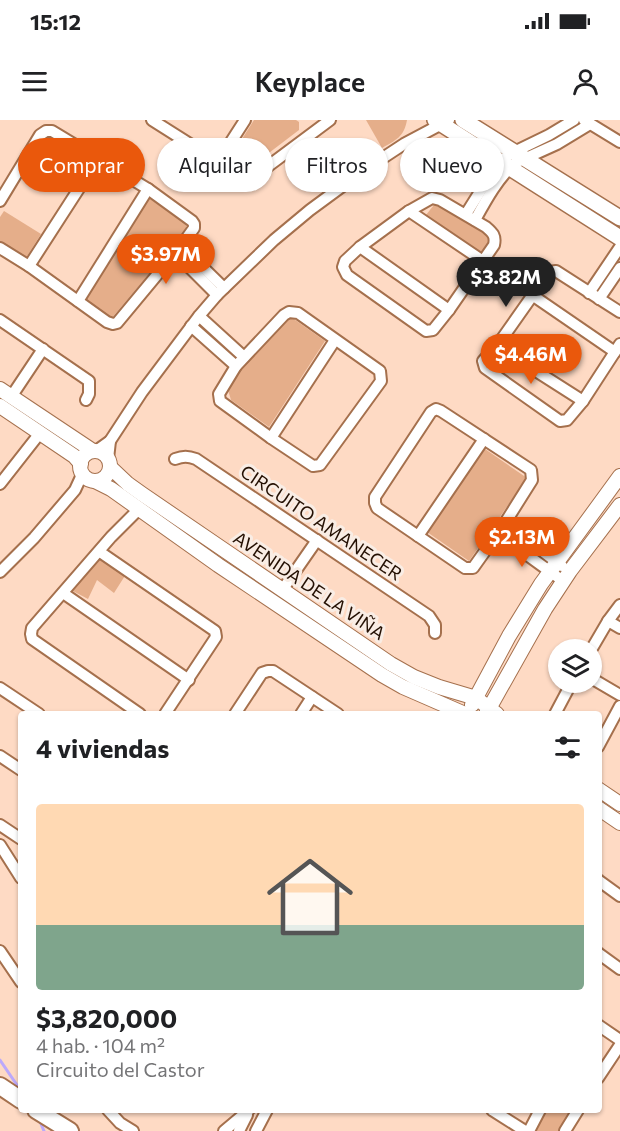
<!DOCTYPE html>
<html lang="es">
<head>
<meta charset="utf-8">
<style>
  :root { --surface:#fff; --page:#f2f2f2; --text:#202124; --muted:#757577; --line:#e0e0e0; --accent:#ea580c }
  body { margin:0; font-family:Commissioner,sans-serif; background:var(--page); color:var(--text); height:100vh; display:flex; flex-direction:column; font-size:22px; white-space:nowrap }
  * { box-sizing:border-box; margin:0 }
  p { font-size:20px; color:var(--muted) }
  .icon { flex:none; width:33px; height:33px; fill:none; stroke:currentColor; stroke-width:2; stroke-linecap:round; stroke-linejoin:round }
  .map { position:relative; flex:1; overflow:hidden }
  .details { position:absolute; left:18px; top:591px; width:584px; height:402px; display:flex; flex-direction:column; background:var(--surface); border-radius:6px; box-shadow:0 2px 4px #0004 }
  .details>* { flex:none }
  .top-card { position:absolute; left:18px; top:18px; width:585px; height:54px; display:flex; gap:12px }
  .buttons { position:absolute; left:548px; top:519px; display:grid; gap:12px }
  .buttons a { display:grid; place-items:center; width:54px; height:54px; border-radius:50%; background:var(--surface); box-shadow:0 2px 4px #0004; font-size:30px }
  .price { position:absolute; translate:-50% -51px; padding:0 14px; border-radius:21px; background:var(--accent); color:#fff; font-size:20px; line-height:39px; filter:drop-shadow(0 2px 3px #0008) }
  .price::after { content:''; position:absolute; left:50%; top:36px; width:18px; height:14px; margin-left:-9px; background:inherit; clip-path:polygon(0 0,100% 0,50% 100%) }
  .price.current { background:#222; color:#fff }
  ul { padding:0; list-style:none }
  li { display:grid; align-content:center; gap:12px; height:318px; padding:0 18px }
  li+li { border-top:2px solid var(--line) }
  li span { display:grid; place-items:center; height:186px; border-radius:6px; color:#555 }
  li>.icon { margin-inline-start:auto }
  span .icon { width:108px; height:108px; fill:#fffc; stroke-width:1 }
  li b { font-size:26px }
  h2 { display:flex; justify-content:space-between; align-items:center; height:72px; padding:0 18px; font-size:26px }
  .chip { padding:0 21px; border-radius:27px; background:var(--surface); box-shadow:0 2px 4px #0004; font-size:21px; line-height:54px }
  .chip.current { background:var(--accent); color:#fff }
  .status { display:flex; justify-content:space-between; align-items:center; height:42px; padding:0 30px; background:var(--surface); direction:ltr }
  .status svg { height:16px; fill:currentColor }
  header { display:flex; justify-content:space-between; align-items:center; height:78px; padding:0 18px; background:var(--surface); font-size:27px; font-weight:600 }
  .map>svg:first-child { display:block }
  .green { fill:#e5ae8a }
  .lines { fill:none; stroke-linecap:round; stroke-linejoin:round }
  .stream { stroke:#bca9fb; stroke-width:3 }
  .minor-casing { stroke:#a5704d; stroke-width:14 }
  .tertiary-casing { stroke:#a5704d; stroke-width:16 }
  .secondary-casing { stroke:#a5704d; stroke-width:18 }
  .primary-casing { stroke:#a5704d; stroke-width:20 }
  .minor { stroke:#fff; stroke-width:10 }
  .tertiary { stroke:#fff; stroke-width:14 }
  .secondary { stroke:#fff; stroke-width:15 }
  .primary { stroke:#fff; stroke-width:16 }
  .labels { text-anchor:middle; stroke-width:6; stroke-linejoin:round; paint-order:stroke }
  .street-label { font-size:18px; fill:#241003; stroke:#f9ede5 }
</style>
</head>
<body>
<div class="status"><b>15:12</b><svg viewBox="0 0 49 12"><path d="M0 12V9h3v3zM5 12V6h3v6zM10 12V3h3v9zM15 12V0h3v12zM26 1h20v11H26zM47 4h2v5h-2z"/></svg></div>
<header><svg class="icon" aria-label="menu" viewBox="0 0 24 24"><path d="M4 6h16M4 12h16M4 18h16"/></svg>Keyplace<svg class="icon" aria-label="person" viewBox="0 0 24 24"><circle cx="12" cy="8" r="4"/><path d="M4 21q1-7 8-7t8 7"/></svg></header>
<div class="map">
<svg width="620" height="1011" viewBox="0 0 620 1011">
  <rect width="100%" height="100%" fill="#fedac4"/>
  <g class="green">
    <polygon points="254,0 296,0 299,2 299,10 244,52 228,41"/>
    <path d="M366 0H407C404 17 396 20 382 28Z"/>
    <polygon points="149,78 187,104 185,111 111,199 83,180"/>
    <polygon points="437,81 492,119 481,133 426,95"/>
    <polygon points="4,91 41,114 26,138 0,122 0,97"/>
    <polygon points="291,197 325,221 269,307 231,280 228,270 241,249"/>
    <polygon points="485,329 527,358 469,441 427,412"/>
    <polygon points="102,436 128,451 114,473 97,460 88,479 71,470"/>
    <polygon points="543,990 573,990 559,1011 533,1011"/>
  </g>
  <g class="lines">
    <g class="stream">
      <polyline points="0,940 21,971"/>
      <polyline points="39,999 44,1011"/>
    </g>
    <defs>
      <g id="minor">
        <polyline points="152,0 242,57 250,58 255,56 330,0"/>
        <polyline points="584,0 620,22"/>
        <polyline points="218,42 245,0"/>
        <path d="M432 78 440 80 486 107C493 113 496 116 494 125L449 190 433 210 426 211 347 155 343 147 345 141 360 127 409 91Z"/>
        <polyline points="0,81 40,15 46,11 52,11 148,69 192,101 194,104 194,108 181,126 117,203 113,204 107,202 29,146 0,128"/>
        <polyline points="409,91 483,141"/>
        <polyline points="466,94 488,59 506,37 514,32 549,15 574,0"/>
        <path d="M475 100C486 80 498 58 515 43L557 24 590 4"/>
        <polyline points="181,126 224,168"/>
        <polyline points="360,127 449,190"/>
        <polyline points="175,133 217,175"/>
        <polyline points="29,146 98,39"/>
        <polyline points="589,173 620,127"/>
        <polyline points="532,175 615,232"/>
        <polyline points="599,179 620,148"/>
        <polyline points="78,181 148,69"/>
        <polygon points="289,192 298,193 380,251 381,261 320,345 313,346 271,318 220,281 219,274 236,246 284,195"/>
        <polyline points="620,192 556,151 549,152 499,223 483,241 485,248 560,301 567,300 583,281 620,224"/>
        <polyline points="199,196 244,237"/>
        <polyline points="0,200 89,261 89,274 86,280"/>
        <polyline points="191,206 236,246"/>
        <polyline points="499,223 525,244 583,281"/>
        <polyline points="11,277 43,229"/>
        <polygon points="436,289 441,291 531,350 532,360 505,403 473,448 465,448 377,388 375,383 375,377 431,292"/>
        <polyline points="271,318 335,220"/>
        <polyline points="96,331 110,321 142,272 199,196 217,175 274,120 310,90 363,51 404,24 449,0"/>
        <polyline points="108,339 110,321"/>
        <path d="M175 339C183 336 188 336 196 339L429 496 435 505V513"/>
        <polyline points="0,364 40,313"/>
        <polyline points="139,389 111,417 32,508 31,514 32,519 140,594"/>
        <polyline points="505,403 562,446"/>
        <polyline points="497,413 563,461"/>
        <polyline points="418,416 484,319"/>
        <polyline points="100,432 215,511 216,517 165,594"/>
        <polyline points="0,452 34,418 75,370 81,357 81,351"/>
        <polyline points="283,469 317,420"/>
        <polyline points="63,473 189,560"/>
        <polyline points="608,501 620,508"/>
        <polyline points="591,530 608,501 620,485"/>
        <polyline points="591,558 620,575"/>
        <polyline points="0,568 39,594"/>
        <polyline points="235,594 262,553 268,551 273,551 338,594"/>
        <polyline points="301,594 312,577"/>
        <polyline points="555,594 572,562"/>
        <polyline points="598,627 620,586"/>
        <polyline points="0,636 21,650"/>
        <polyline points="0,705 21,719"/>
        <polyline points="0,725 21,758"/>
        <polyline points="598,760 620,776"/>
        <polyline points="0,831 21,862"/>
        <polyline points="598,833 620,849"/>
        <polyline points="598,905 620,920"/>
        <polyline points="598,958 620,925"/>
        <polyline points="108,990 120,1003 133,1011"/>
        <polyline points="492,990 525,1011"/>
        <polyline points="224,1011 249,990"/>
        <polyline points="239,1011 247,995"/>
        <polyline points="256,1011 267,990"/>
        <polyline points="529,1011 540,990"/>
        <polyline points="565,1011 578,990"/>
      </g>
      <g id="tertiary">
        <polyline points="0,269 93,331"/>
        <polyline points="0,286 74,336 81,344"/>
        <circle cx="95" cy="346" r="15"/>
        <polyline points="110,347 128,364 142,374 391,544 414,557 439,567 476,578 497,594"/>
        <polyline points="95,361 111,369 218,445 382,555 403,567 465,594"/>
        <polyline points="472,585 509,516 541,464 620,356"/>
        <polyline points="486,594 545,489 570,451 620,385"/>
        <polyline points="598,669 620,684"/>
        <polyline points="598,688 620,703"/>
      </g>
      <g id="secondary">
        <polyline points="435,0 620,118"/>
        <polyline points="463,0 620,98"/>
      </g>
      <g id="primary">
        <polyline points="0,966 21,980"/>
        <polyline points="36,990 70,1011"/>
      </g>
    </defs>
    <use href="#minor" class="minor-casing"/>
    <use href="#tertiary" class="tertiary-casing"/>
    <use href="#secondary" class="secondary-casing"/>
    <use href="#primary" class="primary-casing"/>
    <use href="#minor" class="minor"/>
    <use href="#tertiary" class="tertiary"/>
    <use href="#secondary" class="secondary"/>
    <use href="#primary" class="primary"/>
  </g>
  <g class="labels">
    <g class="street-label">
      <text transform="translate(321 403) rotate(34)" y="6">CIRCUITO AMANECER</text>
      <text transform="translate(309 466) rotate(34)" y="6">AVENIDA DE LA VIÑA</text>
    </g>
  </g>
</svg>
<div class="buttons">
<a><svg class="icon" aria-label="layers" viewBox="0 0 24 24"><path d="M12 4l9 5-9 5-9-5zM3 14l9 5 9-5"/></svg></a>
</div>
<b class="price" style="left:166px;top:165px">$3.97M</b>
<b class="price current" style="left:506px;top:188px">$3.82M</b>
<b class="price" style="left:531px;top:265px">$4.46M</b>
<b class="price" style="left:522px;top:448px">$2.13M</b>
<div class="top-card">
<a class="chip current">Comprar</a>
<a class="chip">Alquilar</a>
<a class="chip">Filtros</a>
<a class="chip">Nuevo</a>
</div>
<section class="details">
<h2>4 viviendas<svg class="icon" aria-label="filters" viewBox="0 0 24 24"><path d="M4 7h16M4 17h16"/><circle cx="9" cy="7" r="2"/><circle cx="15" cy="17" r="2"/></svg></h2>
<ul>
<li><span style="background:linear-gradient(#ffd9b3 65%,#7fa58c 0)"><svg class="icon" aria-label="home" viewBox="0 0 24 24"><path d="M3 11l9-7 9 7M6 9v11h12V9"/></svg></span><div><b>$3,820,000</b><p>4 hab. · 104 m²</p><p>Circuito del Castor</p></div></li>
</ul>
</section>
</div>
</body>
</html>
